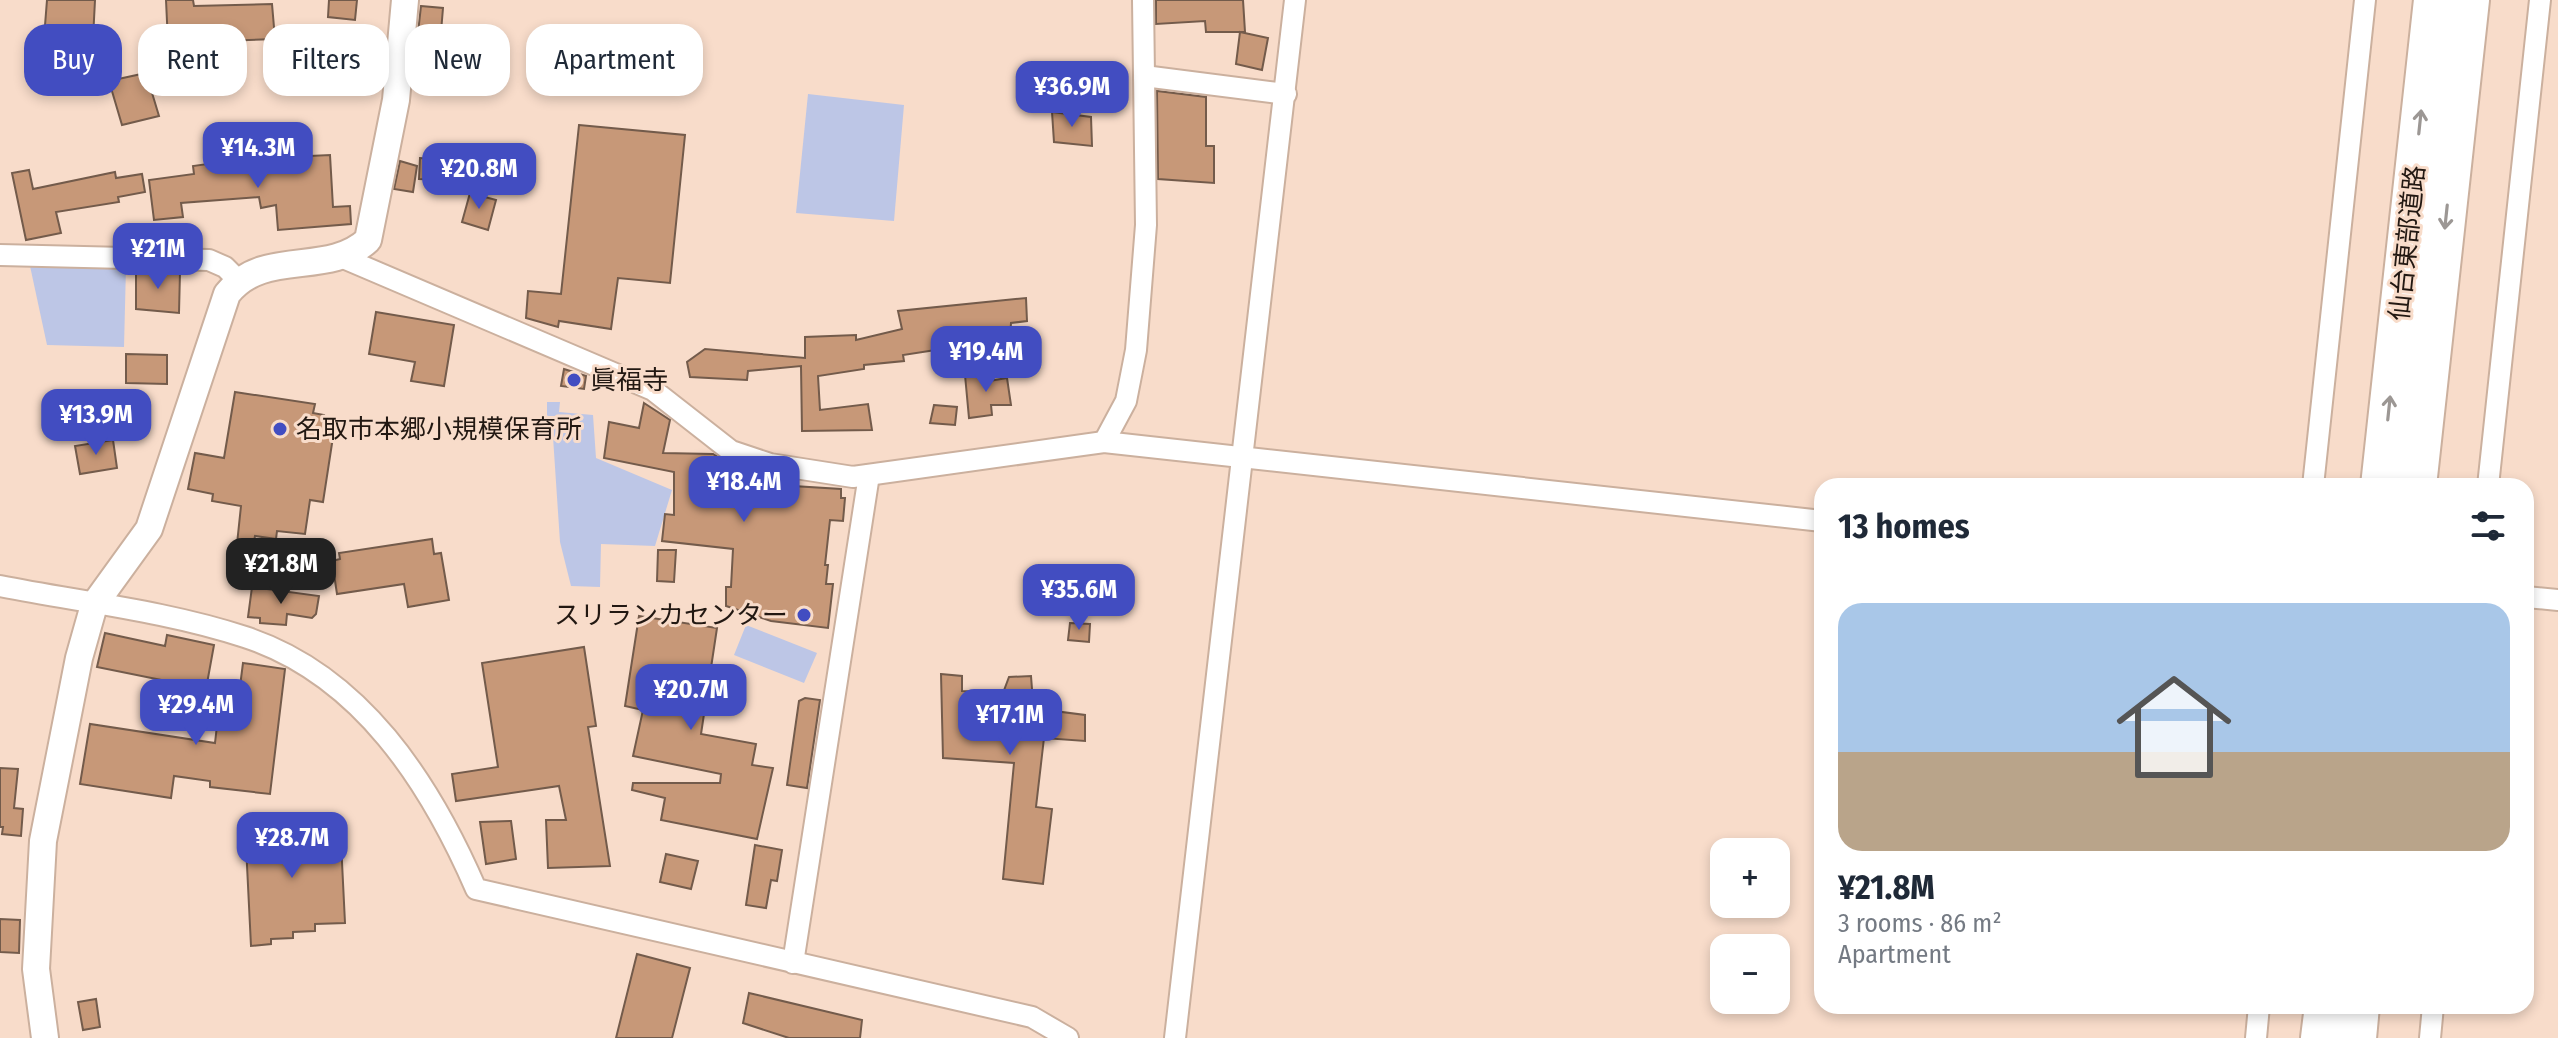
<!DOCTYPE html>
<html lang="en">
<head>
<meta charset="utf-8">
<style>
  :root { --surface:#fff; --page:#f6f6f7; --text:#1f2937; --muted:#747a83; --line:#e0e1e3; --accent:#424dc1 }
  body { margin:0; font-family:"Fira Sans Condensed","Noto Sans JP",sans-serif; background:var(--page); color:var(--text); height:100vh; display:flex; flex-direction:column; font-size:30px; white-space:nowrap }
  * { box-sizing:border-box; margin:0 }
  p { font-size:26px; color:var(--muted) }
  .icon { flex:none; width:44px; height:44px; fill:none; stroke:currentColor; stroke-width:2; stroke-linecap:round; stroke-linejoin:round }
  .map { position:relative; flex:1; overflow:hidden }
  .side { position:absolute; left:1814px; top:478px; width:720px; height:536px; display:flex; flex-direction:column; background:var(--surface); border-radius:24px; box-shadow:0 4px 12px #0003 }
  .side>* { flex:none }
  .guide { position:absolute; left:24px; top:24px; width:760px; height:72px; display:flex; gap:16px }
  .tools { position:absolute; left:1710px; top:838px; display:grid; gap:16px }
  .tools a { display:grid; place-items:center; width:80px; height:80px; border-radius:16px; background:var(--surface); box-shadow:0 4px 12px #0003; font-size:40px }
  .price { position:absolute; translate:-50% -68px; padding:0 18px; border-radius:16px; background:var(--accent); color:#fff; font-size:26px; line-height:52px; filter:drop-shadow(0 2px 4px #0008) }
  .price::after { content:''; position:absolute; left:50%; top:48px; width:24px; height:18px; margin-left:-12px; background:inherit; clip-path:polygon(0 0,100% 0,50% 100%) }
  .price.active { background:#222; color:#fff }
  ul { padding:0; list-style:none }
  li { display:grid; align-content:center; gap:16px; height:424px; padding:0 24px }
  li+li { border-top:2px solid var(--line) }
  li span { display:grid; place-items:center; height:248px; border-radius:24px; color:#555 }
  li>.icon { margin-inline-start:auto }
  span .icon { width:144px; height:144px; fill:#fffc; stroke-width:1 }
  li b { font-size:34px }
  h2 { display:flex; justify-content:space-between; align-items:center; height:96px; padding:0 24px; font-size:34px }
  .pill { padding:0 28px; border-radius:24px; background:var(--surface); box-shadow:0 4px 12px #0003; font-size:28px; line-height:72px }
  .pill.active { background:var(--accent); color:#fff }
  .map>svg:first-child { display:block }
  .green { fill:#bdc6e6 }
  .building { fill:#c79878; stroke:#735b4b; stroke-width:2 }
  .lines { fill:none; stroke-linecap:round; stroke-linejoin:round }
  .minor-casing { stroke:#cbb09e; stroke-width:24 }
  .tertiary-casing { stroke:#cbb09e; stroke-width:30 }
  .motorway-casing { stroke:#cbb09e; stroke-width:42 }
  .minor { stroke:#fff; stroke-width:20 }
  .tertiary { stroke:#fff; stroke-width:26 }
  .motorway { stroke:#fff; stroke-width:38 }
  .oneway { stroke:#9c9794 }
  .poi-dot { fill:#424dc1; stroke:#f8dcca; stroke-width:3 }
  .labels { text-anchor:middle; stroke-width:6; stroke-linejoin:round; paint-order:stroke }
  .street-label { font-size:26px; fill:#221812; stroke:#f8dcca }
  .poi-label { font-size:26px; fill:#221812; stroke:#f8dcca; text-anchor:start }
</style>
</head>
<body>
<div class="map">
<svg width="2558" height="1038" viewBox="0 0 2558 1038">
  <rect width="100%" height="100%" fill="#f8dcca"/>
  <g class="green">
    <polygon points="808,94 904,105 894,221 796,213"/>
    <polygon points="30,266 126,267 124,347 47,345"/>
    <polygon points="547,402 560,402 559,412 593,415 596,458 672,490 655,546 601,544 600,587 571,586 560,542 552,422 547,415"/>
    <polygon points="746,625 817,653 804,683 734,655"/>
  </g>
  <g class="building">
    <polygon points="47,0 95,0 92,58 43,51"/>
    <polygon points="166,0 193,0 194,6 272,4 275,39 168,43"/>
    <polygon points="329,0 357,0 355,20 328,17"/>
    <polygon points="1156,0 1243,0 1245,32 1206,32 1205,21 1156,24"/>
    <polygon points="421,6 443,8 440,44 417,42"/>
    <polygon points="634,29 673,39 668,63 630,54"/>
    <polygon points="1240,32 1268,38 1262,70 1236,64"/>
    <polygon points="276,46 294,46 293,78 276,78"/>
    <polygon points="146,73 159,116 122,125 109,81"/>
    <polygon points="1157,91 1206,97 1206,146 1214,146 1214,183 1158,179"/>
    <polygon points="1052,112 1091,117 1092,146 1054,142"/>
    <polygon points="579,125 685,135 670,283 618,278 611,329 559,321 558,327 526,318 528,291 561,294"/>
    <polygon points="236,152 242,167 288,157 330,155 333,207 350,206 351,224 278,230 276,205 261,208 259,197 181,203 183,217 154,220 149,180 194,174 193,166 215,163 215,155"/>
    <polygon points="420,158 448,161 445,180 419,179"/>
    <polygon points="400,161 417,166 413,192 394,189"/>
    <polygon points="29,170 33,189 115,172 116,178 142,174 145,192 118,197 119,202 56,212 61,233 26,240 12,173"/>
    <polygon points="470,193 496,200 488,230 462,222"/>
    <polygon points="136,271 180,272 179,313 136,309"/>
    <polygon points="1026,298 1027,321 1011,323 1010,338 964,334 961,346 903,355 904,361 864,365 864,369 818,376 820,410 868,404 872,430 802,431 801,366 748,371 747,380 690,377 687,362 705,349 805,358 805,337 856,335 856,340 902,329 898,311"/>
    <polygon points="376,312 454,325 444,386 411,381 415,362 369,354"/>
    <polygon points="126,354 167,355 167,384 126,383"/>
    <polygon points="564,369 586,376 584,389 561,386"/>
    <polygon points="988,374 989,381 1007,378 1011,405 991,405 992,415 969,418 965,375"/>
    <polygon points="235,392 315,404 313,413 324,415 323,422 335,424 323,502 310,500 305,534 277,531 276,539 255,536 253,547 237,544 241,506 212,501 213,494 188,489 195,453 224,458"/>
    <polygon points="644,403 670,420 663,453 713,454 718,457 718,467 743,469 760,477 778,478 777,485 841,489 841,498 845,498 843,521 830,520 825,565 828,565 826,584 833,584 828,628 771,621 726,606 726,587 731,587 733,549 662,541 665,514 674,515 674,472 604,458 609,422 639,428"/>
    <polygon points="934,405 957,407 955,425 930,423"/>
    <polygon points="113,440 117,468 80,474 75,446"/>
    <polygon points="432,539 434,554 441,553 449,600 408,607 404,584 337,594 332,561 340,559 339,553"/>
    <polygon points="658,550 676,550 674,582 657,581"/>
    <polygon points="252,587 319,596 316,614 312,618 287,614 286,625 260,623 260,618 248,617"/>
    <polygon points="639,616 717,628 701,734 756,744 752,765 773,768 757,839 661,820 665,798 632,790 633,783 720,783 721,774 633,756 643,710 625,706"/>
    <polygon points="1070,623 1090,624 1089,642 1068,640"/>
    <polygon points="105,633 165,646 167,635 214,645 206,689 97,667"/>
    <polygon points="584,647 596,726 588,727 610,866 548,868 546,820 566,820 559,786 456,801 452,774 498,767 482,663"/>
    <polygon points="243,663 285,669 270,794 210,787 210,781 174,776 171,798 80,784 90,724 215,743 219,708 237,710"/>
    <polygon points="941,674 962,676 962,691 1003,693 1009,677 1031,676 1033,702 1039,703 1039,709 1085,715 1085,741 1044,738 1036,807 1052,809 1043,884 1003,879 1014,763 943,758"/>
    <polygon points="805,698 820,700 807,788 787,785 799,701"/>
    <polygon points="0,768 18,769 14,808 23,809 21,836 2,834 3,827 0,827"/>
    <polygon points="511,821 516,859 486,864 480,822"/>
    <polygon points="311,822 312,835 338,832 341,842 345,923 315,924 315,931 293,932 293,938 271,939 271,944 251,946 245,825"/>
    <polygon points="755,845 782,850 777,881 771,880 766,908 746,905"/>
    <polygon points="666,854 698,861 691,889 660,882"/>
    <polygon points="0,919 20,920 19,953 0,952"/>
    <polygon points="637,954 690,968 672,1038 616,1038"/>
    <polygon points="749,993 862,1020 860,1038 789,1038 743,1023"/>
    <polygon points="96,999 100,1027 83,1030 78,1002"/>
  </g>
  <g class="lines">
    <defs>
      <g id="minor">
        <polyline points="1144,76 1286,94"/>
        <polyline points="0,255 209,260 225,267 238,280"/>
        <polyline points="341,257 653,390 731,451 770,464 853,477 1104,442 1822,521"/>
        <polyline points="1104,442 1126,401 1136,350 1146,225 1143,0"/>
        <polyline points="2313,486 2365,0"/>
        <polyline points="2488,486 2540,0"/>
        <path d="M0 586C81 602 166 611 245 637 361 675 430 783 476 889L1032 1017 1068 1038"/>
        <polyline points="2526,597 2558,600"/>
        <polyline points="793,963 869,475"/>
        <polyline points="1175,1038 1295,0"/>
        <polyline points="2256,1038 2259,1006"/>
        <polyline points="2430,1038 2433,1006"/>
      </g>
      <path id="tertiary" d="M45 1038 36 969 43 841 79 658 94 605 149 529 227 294C264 247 327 278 368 240L396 100 405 0"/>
      <g id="motorway">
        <polyline points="2380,486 2433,0"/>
        <polyline points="2417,486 2470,0"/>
        <polyline points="2320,1038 2324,1006"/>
        <polyline points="2357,1038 2360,1006"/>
      </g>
    </defs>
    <use href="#minor" class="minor-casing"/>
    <use href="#tertiary" class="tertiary-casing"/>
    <use href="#motorway" class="motorway-casing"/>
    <use href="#minor" class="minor"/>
    <use href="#tertiary" class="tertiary"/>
    <use href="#motorway" class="motorway"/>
  </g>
  <defs><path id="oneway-shaft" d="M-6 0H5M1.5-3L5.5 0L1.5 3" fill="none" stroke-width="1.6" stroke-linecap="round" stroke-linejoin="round" transform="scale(2)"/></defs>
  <g class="oneway">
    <use href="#oneway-shaft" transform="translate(2420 122) rotate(-84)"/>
    <use href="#oneway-shaft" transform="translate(2446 217) rotate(96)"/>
    <use href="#oneway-shaft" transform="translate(2389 408) rotate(-84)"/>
  </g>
  <g class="poi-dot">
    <circle cx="574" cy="380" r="8"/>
    <circle cx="280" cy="429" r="8"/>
    <circle cx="804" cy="615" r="8"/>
  </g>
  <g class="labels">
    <g class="street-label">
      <text transform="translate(2407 243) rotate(-84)" y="9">仙台東部道路</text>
    </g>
    <g class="poi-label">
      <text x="590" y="389">眞福寺</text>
      <text x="296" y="438">名取市本郷小規模保育所</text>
      <text x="788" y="624" text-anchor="end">スリランカセンター</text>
    </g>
  </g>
</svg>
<div class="tools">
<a>+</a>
<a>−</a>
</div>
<b class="price" style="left:1072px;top:129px">¥36.9M</b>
<b class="price" style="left:258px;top:190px">¥14.3M</b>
<b class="price" style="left:479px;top:211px">¥20.8M</b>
<b class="price" style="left:158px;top:291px">¥21M</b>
<b class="price" style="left:986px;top:394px">¥19.4M</b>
<b class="price" style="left:96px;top:457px">¥13.9M</b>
<b class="price" style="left:744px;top:524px">¥18.4M</b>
<b class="price active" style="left:281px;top:606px">¥21.8M</b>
<b class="price" style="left:1079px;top:632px">¥35.6M</b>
<b class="price" style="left:691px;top:732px">¥20.7M</b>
<b class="price" style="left:196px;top:747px">¥29.4M</b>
<b class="price" style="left:1010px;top:757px">¥17.1M</b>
<b class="price" style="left:292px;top:880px">¥28.7M</b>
<div class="guide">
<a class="pill active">Buy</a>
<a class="pill">Rent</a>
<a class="pill">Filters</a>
<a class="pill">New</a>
<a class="pill">Apartment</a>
</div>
<section class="side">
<h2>13 homes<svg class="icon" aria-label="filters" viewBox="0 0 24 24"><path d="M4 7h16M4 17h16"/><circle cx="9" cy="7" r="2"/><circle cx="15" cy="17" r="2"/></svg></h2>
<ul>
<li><span style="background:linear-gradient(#a9c7e8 60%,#b9a48a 0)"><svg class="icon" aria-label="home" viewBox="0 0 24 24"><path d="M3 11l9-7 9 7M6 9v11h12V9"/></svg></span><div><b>¥21.8M</b><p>3 rooms · 86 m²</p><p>Apartment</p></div></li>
</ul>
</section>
</div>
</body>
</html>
